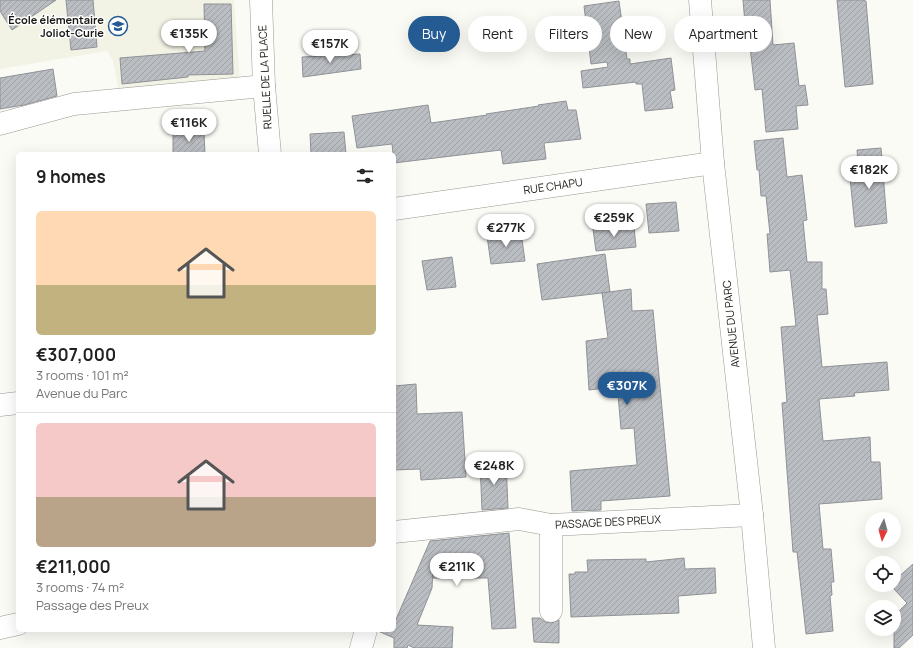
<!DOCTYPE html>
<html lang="en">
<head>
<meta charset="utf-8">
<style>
  :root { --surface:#fff; --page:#f2f2f2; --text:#222; --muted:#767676; --line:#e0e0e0; --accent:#245b93 }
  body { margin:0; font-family:Manrope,sans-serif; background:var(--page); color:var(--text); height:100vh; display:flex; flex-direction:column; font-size:15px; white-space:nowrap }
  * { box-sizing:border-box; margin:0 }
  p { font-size:13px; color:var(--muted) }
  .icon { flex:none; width:22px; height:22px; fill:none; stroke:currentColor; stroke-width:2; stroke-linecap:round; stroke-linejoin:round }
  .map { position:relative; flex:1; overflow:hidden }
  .details { position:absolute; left:16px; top:152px; width:380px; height:480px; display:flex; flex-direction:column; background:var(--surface); border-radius:6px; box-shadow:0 4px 16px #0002 }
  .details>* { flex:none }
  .guide { position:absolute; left:408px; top:16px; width:380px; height:36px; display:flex; gap:8px }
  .needle { width:26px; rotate:185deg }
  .buttons { position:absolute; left:865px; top:512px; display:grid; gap:8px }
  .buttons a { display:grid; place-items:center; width:36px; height:36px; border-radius:50%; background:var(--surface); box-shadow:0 4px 16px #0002; font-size:20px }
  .price { position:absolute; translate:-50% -34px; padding:0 9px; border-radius:14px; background:#fff; color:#222; font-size:13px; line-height:26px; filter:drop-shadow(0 1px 2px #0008) }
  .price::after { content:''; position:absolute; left:50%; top:24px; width:12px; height:9px; margin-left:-6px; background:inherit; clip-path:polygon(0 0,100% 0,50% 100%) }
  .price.current { background:var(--accent); color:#fff }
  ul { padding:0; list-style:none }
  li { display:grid; align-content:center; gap:8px; height:212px; padding:0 20px }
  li+li { border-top:1px solid var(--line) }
  li span { display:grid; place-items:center; height:124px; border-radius:6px; color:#555 }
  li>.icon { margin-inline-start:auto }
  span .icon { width:72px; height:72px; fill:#fffc; stroke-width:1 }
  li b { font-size:17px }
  h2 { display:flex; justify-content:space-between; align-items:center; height:48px; padding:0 20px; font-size:17px }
  .chip { padding:0 14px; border-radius:18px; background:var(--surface); box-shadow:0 4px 16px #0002; font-size:14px; line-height:36px }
  .chip.current { background:var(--accent); color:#fff }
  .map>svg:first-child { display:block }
  .built { fill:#f2f2e5 }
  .building { fill:url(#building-hatch); stroke:#8f9296 }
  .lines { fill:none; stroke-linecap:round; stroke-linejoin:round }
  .pedestrian-casing { stroke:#989893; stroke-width:23 }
  .minor-casing { stroke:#989893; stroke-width:23 }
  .tertiary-casing { stroke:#989893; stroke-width:23 }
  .pedestrian { stroke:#fff; stroke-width:22 }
  .minor { stroke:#fff; stroke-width:22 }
  .tertiary { stroke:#fff; stroke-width:22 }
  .labels { text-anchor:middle; stroke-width:3; stroke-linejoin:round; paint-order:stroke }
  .poi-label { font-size:11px; font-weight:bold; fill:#181816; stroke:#fffffe; text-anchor:end }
  .street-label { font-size:11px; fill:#181816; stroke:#fffffe }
</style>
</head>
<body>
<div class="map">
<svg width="913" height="648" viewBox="0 0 913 648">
  <defs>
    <pattern id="building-hatch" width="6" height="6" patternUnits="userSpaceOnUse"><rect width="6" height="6" fill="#babdc1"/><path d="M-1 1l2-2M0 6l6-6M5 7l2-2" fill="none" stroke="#9fa2a5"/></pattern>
  </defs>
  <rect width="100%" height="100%" fill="#fbfbf6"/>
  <polygon class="built" points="0,0 234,0 240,83 119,93 113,61 107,51 0,69"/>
  <g class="building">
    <polygon points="0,0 56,0 12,30 0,11"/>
    <polygon points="66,0 93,0 97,47 71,50"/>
    <polygon points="743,0 770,0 773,45 794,43 799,86 805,85 808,105 796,106 798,129 766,132 762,89 755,90 750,47 747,47"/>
    <polygon points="837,0 862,0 866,1 873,84 845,87"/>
    <polygon points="619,1 627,59 630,59 630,64 671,58 675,90 670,91 673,108 645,111 642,84 636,84 636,82 583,88 581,71 608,67 607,62 591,64 584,6"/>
    <polygon points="204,4 231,4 233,74 188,75 188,77 122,84 120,58 205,51"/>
    <polygon points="360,54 361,69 303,77 302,57"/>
    <polygon points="53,69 57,96 24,105 0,109 0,78"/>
    <polygon points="566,101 568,110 576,110 581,139 544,143 546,159 503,164 501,150 394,163 392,144 357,148 352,116 428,105 431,123 487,115 486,114 539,106 538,105"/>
    <polygon points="204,132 205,154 173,154 173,133"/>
    <polygon points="344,132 346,154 311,154 310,134"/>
    <polygon points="783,138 787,177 802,175 807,220 803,221 807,262 822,262 822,289 826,289 828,314 817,315 822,367 887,362 889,390 854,393 855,396 819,399 823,441 870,437 871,462 880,462 882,499 819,504 823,549 831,549 834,582 831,582 832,595 830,596 833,631 806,634 797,552 793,552 782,403 787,402 781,327 796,326 790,270 770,272 767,234 770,234 766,196 761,196 759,170 757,170 754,141"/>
    <polygon points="881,148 887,223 855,227 850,178 859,177 857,150"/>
    <polygon points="676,202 679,231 649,233 646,204"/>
    <polygon points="634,227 636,247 596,251 593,229"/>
    <polygon points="521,232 525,261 491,264 487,236"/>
    <polygon points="605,254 610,292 542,300 537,264"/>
    <polygon points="452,257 456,287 427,290 422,261"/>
    <polygon points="631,289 632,311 653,310 670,496 601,501 601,510 572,511 570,471 637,465 634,428 621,429 618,395 606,396 605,388 589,390 586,341 608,338 602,293"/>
    <polygon points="416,384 417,414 462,412 466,477 421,480 420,469 394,470 394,386"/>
    <polygon points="506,461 508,508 482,510 480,463"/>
    <polygon points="509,533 516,628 492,629 488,578 433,578 433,567 432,588 417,625 453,627 452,648 414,648 408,645 407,648 394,648 394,638 378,631 394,630 394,624 430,541"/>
    <polygon points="684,558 685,569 715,568 716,593 678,596 679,613 571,617 569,574 575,574 575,572 588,572 587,560 646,559 646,562"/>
    <polygon points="913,564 913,635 899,648 894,648 894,616 907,603 894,589 894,581"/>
    <polygon points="532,618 540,618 545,622 551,623 559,620 559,643 534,642"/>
  </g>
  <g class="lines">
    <defs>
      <g id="pedestrian">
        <polyline points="0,124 74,104 264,86"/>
        <polyline points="0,405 18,403"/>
      </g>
      <g id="minor">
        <polyline points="261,0 264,86 270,154"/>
        <polyline points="394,209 713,163"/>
        <polyline points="551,525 551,611"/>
        <polyline points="394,532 519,519 551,525 752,515"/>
        <polyline points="0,628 18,624"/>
        <polyline points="361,648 366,630"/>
      </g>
      <polyline id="tertiary" points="700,0 713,163 752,515 764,648"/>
    </defs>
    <use href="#pedestrian" class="pedestrian-casing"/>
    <use href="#minor" class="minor-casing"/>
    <use href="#tertiary" class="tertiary-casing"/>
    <use href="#pedestrian" class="pedestrian"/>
    <use href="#minor" class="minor"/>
    <use href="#tertiary" class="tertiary"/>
  </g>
  <defs>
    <symbol id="school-ring" viewBox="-11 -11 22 22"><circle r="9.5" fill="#fffffe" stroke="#245b93" stroke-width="1.5"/><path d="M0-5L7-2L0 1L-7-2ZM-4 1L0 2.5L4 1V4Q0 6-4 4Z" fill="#245b93"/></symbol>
  </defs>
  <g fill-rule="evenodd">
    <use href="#school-ring" x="107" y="15" width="22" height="22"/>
  </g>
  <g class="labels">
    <g class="poi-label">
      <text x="104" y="24">École élémentaire<tspan x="104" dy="13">Joliot-Curie</tspan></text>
    </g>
    <g class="street-label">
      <text transform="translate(265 77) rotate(-93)" y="4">RUELLE DE LA PLACE</text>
      <text transform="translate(553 186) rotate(-8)" y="4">RUE CHAPU</text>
      <text transform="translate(731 324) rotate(-96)" y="4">AVENUE DU PARC</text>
      <text transform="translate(608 522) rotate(-3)" y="4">PASSAGE DES PREUX</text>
    </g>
  </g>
</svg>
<div class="buttons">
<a><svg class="needle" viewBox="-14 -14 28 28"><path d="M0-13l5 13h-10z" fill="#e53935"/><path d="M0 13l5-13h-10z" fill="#767676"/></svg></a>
<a><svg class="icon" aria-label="locate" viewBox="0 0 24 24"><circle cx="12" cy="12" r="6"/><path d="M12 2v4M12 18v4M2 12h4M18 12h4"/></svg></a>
<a><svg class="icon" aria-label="layers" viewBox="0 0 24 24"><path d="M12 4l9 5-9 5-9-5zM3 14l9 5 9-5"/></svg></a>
</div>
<b class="price" style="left:189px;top:54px">€135K</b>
<b class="price" style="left:330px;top:64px">€157K</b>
<b class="price" style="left:189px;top:143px">€116K</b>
<b class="price" style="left:869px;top:190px">€182K</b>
<b class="price" style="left:614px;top:238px">€259K</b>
<b class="price" style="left:506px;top:248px">€277K</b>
<b class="price current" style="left:627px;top:406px">€307K</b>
<b class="price" style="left:494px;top:486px">€248K</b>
<b class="price" style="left:457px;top:587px">€211K</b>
<div class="guide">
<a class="chip current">Buy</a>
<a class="chip">Rent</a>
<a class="chip">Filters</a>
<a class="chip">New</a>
<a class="chip">Apartment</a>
</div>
<section class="details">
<h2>9 homes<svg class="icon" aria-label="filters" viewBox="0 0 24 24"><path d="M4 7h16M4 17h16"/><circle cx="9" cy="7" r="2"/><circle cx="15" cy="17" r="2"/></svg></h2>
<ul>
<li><span style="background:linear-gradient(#ffd9b3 60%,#c2b280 0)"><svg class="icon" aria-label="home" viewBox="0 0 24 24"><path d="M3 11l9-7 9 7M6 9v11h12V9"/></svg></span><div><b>€307,000</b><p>3 rooms · 101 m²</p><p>Avenue du Parc</p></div></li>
<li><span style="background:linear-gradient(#f6c9c9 60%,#b9a48a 0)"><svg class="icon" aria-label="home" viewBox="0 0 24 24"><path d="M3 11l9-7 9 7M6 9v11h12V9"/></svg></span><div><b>€211,000</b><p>3 rooms · 74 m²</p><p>Passage des Preux</p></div></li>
</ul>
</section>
</div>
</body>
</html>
